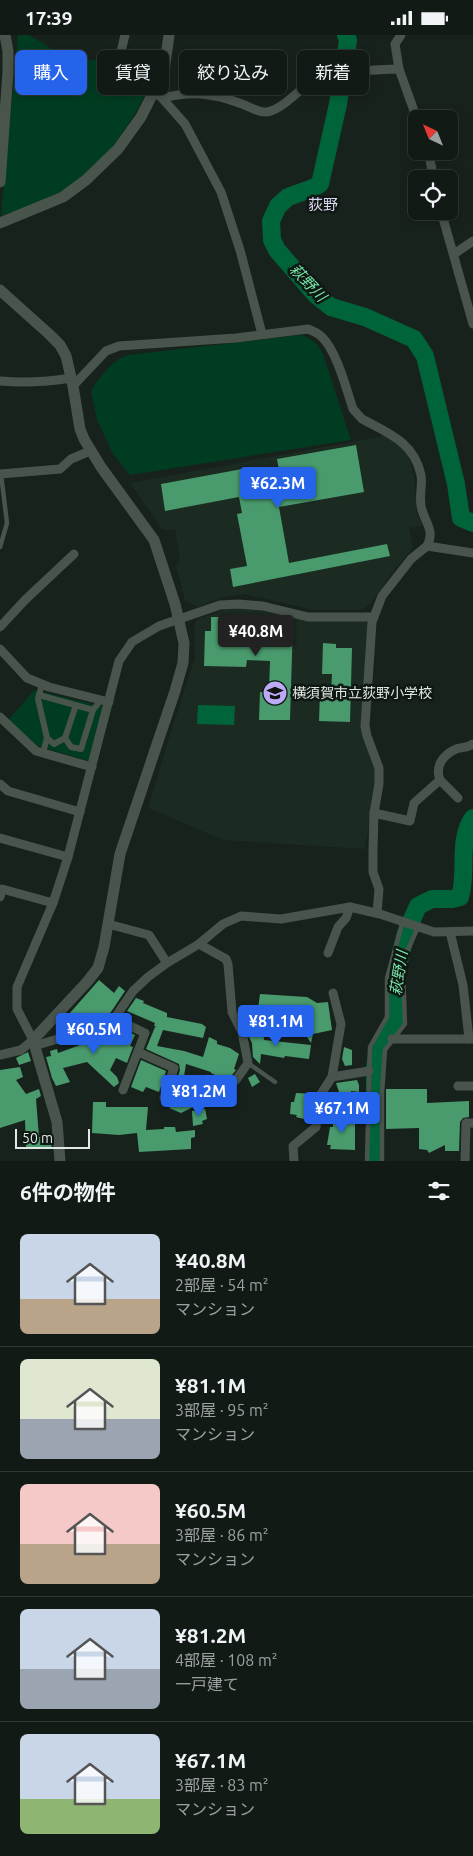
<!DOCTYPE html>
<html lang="ja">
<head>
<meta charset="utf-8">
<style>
  :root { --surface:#121a15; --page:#1f2722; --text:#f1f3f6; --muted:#9ca1a0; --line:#313834; --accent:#2563eb }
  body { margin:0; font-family:Ubuntu,"Noto Sans JP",sans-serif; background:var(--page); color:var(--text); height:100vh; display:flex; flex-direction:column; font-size:19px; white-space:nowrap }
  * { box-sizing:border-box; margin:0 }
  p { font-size:16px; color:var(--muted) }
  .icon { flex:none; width:28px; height:28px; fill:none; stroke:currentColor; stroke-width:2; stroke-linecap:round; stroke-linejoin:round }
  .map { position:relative; height:1126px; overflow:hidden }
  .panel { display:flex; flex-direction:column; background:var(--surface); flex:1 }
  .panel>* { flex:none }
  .banner { position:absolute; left:15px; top:15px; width:444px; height:45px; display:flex; gap:10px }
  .needle { width:32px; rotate:317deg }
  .controls { position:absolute; left:408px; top:75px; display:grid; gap:10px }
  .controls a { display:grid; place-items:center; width:50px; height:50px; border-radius:8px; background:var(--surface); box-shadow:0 2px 8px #0003,0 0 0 1px var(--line); font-size:25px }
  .scale { position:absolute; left:15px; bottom:12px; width:75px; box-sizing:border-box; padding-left:5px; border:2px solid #e2e8e4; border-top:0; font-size:14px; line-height:18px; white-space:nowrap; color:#e2e8e4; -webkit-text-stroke:4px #0f1813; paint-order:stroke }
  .price { position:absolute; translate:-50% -42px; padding:0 11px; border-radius:5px; background:var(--accent); color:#fff; font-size:16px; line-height:32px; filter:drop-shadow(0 1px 2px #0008) }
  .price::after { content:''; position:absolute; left:50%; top:30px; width:15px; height:11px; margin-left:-8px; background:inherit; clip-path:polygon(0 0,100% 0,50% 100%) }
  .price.on { background:#222; color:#fff }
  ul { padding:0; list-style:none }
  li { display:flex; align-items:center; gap:15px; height:125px; padding:0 20px }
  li+li { border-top:1px solid var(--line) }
  li span { display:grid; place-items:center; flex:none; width:140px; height:100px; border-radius:8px; color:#555 }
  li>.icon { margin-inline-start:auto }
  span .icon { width:60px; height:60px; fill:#fffc; stroke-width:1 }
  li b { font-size:21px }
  h2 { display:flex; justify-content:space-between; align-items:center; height:60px; padding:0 20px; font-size:21px }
  .tag { padding:0 18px; border-radius:8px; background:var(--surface); box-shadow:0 2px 8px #0003,0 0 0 1px var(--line); font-size:18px; line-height:45px }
  .tag.on { background:var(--accent); color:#fff }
  .status { display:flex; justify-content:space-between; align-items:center; height:35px; padding:0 25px; background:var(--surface); direction:ltr }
  .status svg { height:14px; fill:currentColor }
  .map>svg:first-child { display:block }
  .built { fill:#1b2b21 }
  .green { fill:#003c21 }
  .forest { fill:#00643b }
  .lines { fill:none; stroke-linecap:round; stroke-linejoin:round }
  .river { stroke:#00643b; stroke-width:18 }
  .building { fill:#499a6d }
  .service { stroke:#49544d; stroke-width:4.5 }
  .pedestrian { stroke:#49544d; stroke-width:6 }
  .minor { stroke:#49544d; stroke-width:9 }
  .tertiary { stroke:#49544d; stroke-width:11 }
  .labels { text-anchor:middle; stroke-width:5; stroke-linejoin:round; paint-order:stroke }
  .poi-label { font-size:14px; fill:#e2e8e4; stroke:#0f1813; text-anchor:start }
  .neighbourhood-label { font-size:15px; fill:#ddd7f4; stroke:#0f1813 }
  .water-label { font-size:15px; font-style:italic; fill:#78e6a8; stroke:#0f1813 }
</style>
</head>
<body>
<div class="status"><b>17:39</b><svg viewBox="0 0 49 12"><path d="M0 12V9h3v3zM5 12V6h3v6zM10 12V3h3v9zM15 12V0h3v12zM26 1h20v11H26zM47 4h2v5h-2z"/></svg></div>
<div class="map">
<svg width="473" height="1126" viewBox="0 0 473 1126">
  <rect width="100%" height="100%" fill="#18221c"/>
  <g class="built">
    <polygon points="384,401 396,408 404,415 410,425 414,444 417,478 423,491 409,493 413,513 394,535 372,567 365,573 359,575 314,575 244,559 224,562 197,572 185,565 176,531 180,525 175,494 163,495 130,448"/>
    <polygon points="232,572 262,573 364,585 370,591 365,693 379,750 367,801 365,814 223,805 148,773 171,696 195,623 195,588 198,584"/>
  </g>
  <g class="green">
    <path d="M18 0H29L72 26 98 25 152 47C129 92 106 129 63 157 49 166 18 175 1 181Z"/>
    <path d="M301 300C313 304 318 309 323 319L351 405 130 440 113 419 97 385 91 355C101 342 111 325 128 320Z"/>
    <polygon points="35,655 104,672 89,726 38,711 8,685"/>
  </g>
  <polygon class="forest" points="198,670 235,671 234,690 197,689"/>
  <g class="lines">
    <g class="river">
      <polyline points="346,0 348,5 338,69 320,149 313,153 288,162 278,171 271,186 272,205 277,215 316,260 331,272 365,282 414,304 425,321 456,449 461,483 473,488"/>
      <path d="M375 1126V1033L378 1012 394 988 395 942 406 898 418 871 432 864H452L460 862C468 836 457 806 473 783"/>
    </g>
  </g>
  <g class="building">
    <polygon points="356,410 364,457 279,472 289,528 387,509 390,521 233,552 230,534 247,531 237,479 242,478 239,462 165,476 161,449 253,432 257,451 281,447 277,424"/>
    <polygon points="211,582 247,582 247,586 293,587 290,685 259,685 260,657 269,657 270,626 247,625 246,632 204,631 205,596 211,596"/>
    <polygon points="323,608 336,609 336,613 352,613 350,687 319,686 320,657 331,657 332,639 322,639"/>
    <polygon points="99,945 114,958 119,951 125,956 111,977 99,985 57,998 56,992 58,989 75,984 69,979"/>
    <polygon points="260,959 307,962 317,968 328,967 332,995 313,999 311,1008 301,993 298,992 300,982 261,981 262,974 258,974"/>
    <polygon points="136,963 144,966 143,968 167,978 167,982 202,989 206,992 203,1003 163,995 157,1011 184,1016 203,1022 209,1002 217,1006 217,1009 230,1013 239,1019 234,1034 236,1035 232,1040 227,1043 219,1041 219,1042 211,1038 211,1037 186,1029 183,1047 177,1045 180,1035 179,1029 146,1014 155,992 157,992 154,991 155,988 127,976"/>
    <polygon points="114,990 135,1000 130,1011 133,1012 127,1028 116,1023 110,1035 117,1042 119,1048 114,1052 87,1027 63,1033 70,1047 56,1051 52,1043 46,1022 51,1021 50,1016 57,1014 58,1018 83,1009 82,1006 107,998 107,995"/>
    <polygon points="249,994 263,995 264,1005 311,1010 309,1024 285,1021 284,1023 261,1019 260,1029 253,1022 252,1008 249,1002"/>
    <polygon points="344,1012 352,1015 352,1030 345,1031 342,1024"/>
    <polygon points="28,1017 31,1026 19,1030 16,1023"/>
    <polygon points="141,1025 166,1036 159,1057 146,1052 143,1057 131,1052"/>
    <polygon points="20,1032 23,1042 16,1045 26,1059 39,1054 41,1061 36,1064 39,1102 50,1100 52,1114 26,1112 25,1085 0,1093 0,1035"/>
    <polygon points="255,1039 260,1047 252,1052 248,1043"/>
    <polygon points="357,1045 359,1050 359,1057 351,1056 351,1059 340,1060 336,1048"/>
    <polygon points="386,1054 427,1054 427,1068 469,1066 469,1082 463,1083 460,1087 459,1116 445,1116 445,1110 429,1118 427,1115 419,1114 419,1093 386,1094"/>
    <polygon points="296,1058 313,1059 312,1067 308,1068 308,1078 306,1079 304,1084 296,1082 297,1080 290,1079 291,1067 294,1067"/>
    <polygon points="93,1067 106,1067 106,1072 148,1072 146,1095 164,1094 164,1092 175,1092 176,1097 195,1095 195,1102 191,1103 191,1114 139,1117 137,1098 119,1100 92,1098"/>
    <polygon points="203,1067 181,1078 169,1073 176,1069"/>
    <polygon points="205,1074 207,1084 202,1086 203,1089 193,1091 192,1076"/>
    <polygon points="335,1081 345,1081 345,1084 355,1083 355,1115 330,1114 331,1110 327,1110 330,1092 333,1092 333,1082"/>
  </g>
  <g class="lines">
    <g class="service">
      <polyline points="0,512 7,488 1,439"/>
      <polyline points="248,1028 275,1047"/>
      <polyline points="367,1126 370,1012 387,982 387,943 403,886"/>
      <polyline points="382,1126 382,1058 385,1015 405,989 403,934 407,917 418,892"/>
    </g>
    <g class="pedestrian">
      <polyline points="42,649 38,664 47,703 43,718"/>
      <polyline points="39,660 93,675 101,665"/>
      <polyline points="76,670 65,703 71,712 81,714 93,675"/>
      <polyline points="47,703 54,709 65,703"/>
    </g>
    <g class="minor">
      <polyline points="125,0 118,29 160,44"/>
      <polyline points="399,34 395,9 401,0"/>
      <polyline points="158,60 162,63 185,89 221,157 240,215 262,299"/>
      <path d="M162 63C175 60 188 58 201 59 214 60 229 64 242 69 251 72 261 80 271 76 286 71 295 57 309 50 336 36 370 35 399 34L417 84"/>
      <polyline points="428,116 434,144"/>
      <polyline points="441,176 473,289"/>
      <polyline points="454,219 473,206"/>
      <path d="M0 346C25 348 47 347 71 343"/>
      <path d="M73 351 106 316 119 311 236 303 308 294C313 296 318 298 322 302 337 317 346 353 353 374L362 384C388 398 414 407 421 440 423 451 418 464 422 475 426 489 435 496 427 511"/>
      <polyline points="0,439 60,434 71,424 90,416"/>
      <polyline points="0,592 25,565 74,519"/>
      <polyline points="0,614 27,643 49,652 109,667"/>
      <polyline points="0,682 36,716 92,732"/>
      <polyline points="440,745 458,763"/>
      <polyline points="0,749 8,756 80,777"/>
      <path d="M374 778 410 786 414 768 440 745C435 732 442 721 454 715 461 711 464 715 473 709"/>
      <polyline points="0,803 68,822"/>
      <polyline points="0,862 2,854 53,868"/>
      <polyline points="377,878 379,854 373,837 373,815 374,778 379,749 379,733 367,701 365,691 372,587 382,561 411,524 427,511 473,518"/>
      <polyline points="108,889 149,900 167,928"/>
      <polyline points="450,897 463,950 469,1004"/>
      <polyline points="199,909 226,924 228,929 232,977 242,997 248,1028 236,1045 224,1053 208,1044"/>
      <polyline points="328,918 338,892 346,883 350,872"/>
      <polyline points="113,983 145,998 123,1055"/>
      <polyline points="392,1004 473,1004"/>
      <polyline points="34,1011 102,991 116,981 133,956 148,942 167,928 199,909 223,889 241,881 281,884 350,872 380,879 434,897 473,896"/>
      <polyline points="138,1017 174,1033 164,1063"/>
      <polyline points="0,1020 21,1015 33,1005 17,974 17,952 53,868 68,822 119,626 132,607 159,591 220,570 239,569 263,571 308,582 374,582"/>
      <polyline points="332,1042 369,1036"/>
      <polyline points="458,1051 473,1051"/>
      <polyline points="294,1126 293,1111 316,1092 319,1062 332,1042 341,989 333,958"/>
      <polyline points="465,1126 466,1088 473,1088"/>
    </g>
    <g class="tertiary">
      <polyline points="0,147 8,37 8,16 5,0"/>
      <polyline points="0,188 63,162 86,145 118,114 141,82 164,36 169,0"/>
      <polyline points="0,255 49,299 60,310 66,321 73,351 80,394 84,404 101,432 154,505 175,569 184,608 183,628 175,656 120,819 104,912 98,933 87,947 33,1005 57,1087 60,1126"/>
    </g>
  </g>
  <defs>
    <symbol id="school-disc" viewBox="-11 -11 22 22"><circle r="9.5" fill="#bcaaf6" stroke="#0f1813"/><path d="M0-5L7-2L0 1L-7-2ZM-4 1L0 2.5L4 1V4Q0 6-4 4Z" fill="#111"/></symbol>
  </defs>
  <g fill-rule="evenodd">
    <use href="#school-disc" x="261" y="644" width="28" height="28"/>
  </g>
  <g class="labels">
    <g class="poi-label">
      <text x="292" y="663">横須賀市立荻野小学校</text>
    </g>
    <g class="neighbourhood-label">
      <text x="323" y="175">荻野</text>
    </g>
    <g class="water-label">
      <text transform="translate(308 248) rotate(46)" y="5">萩野川</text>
      <text transform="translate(399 938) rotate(-81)" y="5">萩野川</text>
    </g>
  </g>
</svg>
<div class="controls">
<a><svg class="needle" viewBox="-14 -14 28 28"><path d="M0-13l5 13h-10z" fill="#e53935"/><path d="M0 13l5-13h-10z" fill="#9ca1a0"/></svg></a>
<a><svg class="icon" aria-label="locate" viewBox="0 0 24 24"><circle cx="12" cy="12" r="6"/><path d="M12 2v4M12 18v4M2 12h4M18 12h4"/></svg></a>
</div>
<div class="scale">50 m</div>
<b class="price" style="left:278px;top:474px">¥62.3M</b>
<b class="price on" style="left:256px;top:622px">¥40.8M</b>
<b class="price" style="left:276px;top:1012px">¥81.1M</b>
<b class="price" style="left:94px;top:1020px">¥60.5M</b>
<b class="price" style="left:199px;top:1082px">¥81.2M</b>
<b class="price" style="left:342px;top:1099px">¥67.1M</b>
<div class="banner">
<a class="tag on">購入</a>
<a class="tag">賃貸</a>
<a class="tag">絞り込み</a>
<a class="tag">新着</a>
</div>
</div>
<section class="panel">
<h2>6件の物件<svg class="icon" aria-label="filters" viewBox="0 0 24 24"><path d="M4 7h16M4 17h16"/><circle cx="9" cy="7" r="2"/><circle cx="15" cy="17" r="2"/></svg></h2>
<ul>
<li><span style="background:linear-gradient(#c9d6e8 65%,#b9a48a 0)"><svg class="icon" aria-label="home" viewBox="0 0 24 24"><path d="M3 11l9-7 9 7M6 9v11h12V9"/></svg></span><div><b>¥40.8M</b><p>2部屋 · 54 m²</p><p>マンション</p></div></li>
<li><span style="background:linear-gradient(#dfe7d0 60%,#9aa5b1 0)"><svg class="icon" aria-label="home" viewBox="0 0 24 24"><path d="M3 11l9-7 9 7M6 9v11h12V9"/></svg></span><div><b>¥81.1M</b><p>3部屋 · 95 m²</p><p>マンション</p></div></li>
<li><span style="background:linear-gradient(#f6c9c9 60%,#b9a48a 0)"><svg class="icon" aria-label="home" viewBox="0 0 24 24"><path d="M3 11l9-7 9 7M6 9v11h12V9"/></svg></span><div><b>¥60.5M</b><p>3部屋 · 86 m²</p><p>マンション</p></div></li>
<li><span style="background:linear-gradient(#c9d6e8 60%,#9aa5b1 0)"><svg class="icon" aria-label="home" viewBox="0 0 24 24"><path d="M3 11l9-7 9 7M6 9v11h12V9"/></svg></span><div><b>¥81.2M</b><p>4部屋 · 108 m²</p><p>一戸建て</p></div></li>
<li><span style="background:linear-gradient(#c9d6e8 65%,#8fb573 0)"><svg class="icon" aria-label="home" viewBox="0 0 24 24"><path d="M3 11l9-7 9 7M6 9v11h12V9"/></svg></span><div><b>¥67.1M</b><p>3部屋 · 83 m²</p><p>マンション</p></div></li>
</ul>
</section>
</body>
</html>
